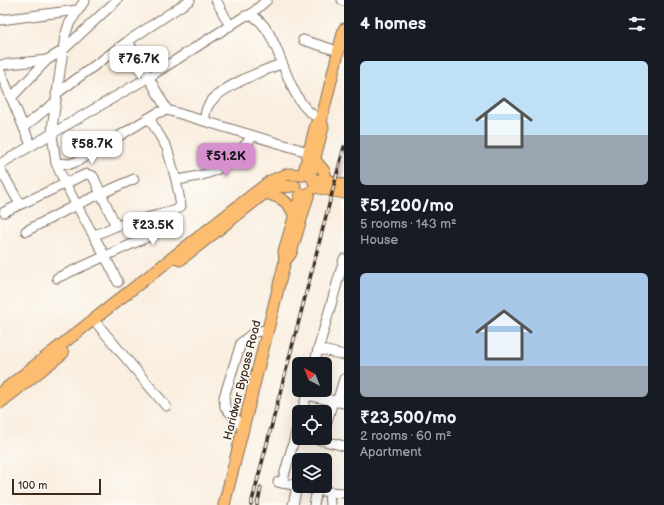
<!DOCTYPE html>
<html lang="en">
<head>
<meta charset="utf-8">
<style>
  :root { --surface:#171b24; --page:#20242c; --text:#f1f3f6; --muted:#9ea1a6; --accent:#d690ce }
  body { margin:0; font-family:"Balsamiq Sans",sans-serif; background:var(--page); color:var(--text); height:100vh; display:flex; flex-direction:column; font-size:15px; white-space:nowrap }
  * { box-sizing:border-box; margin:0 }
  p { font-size:13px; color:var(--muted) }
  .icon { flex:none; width:22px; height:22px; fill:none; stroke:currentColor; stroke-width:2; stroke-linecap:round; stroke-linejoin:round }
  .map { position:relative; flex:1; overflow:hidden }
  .sheet { display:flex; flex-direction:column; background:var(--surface); width:320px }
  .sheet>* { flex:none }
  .needle { width:26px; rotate:318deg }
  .tools { position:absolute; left:292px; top:357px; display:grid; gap:8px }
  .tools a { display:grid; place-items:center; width:40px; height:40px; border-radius:6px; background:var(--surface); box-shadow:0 4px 16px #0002; font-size:20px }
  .scale { position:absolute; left:12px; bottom:10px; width:89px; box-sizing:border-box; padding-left:4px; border:2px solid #3b2a1e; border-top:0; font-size:11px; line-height:14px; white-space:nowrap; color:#3b2a1e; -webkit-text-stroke:3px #fdfcf7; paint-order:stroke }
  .price { position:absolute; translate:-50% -34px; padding:0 9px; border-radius:8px; background:#fff; color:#222; font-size:13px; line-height:26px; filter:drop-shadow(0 1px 2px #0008) }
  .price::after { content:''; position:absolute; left:50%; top:24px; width:12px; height:9px; margin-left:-6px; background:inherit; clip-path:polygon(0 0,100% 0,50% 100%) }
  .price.active { background:var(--accent); color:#111 }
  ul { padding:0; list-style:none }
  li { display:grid; align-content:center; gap:8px; height:212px; padding:0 16px }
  li span { display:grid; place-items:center; height:124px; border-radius:6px; color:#555 }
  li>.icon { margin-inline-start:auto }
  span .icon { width:72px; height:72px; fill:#fffc; stroke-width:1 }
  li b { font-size:17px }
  h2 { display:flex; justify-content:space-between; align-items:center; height:48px; padding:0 16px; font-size:17px }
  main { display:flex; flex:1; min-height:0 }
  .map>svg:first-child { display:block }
  .railway { fill:#d0c0bc }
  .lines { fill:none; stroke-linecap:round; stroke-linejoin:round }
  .minor-casing { stroke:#7e6f62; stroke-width:11 }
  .major-casing { stroke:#7e6f62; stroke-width:13 }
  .minor { stroke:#fff; stroke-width:9 }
  .major { stroke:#fcbd6f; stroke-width:11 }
  .rail-casing { stroke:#3b2a1e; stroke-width:3.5 }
  .rail { stroke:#fdfcf7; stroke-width:2; stroke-dasharray:6; stroke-linecap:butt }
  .labels { text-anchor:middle; stroke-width:3; stroke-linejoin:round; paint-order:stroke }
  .street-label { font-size:12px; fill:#3b2a1e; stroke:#fdfcf7 }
</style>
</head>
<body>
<main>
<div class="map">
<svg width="344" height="505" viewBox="0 0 344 505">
  <rect width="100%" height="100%" fill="#fdfcf7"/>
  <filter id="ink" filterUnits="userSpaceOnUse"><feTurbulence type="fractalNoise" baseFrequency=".025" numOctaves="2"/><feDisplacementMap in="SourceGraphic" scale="8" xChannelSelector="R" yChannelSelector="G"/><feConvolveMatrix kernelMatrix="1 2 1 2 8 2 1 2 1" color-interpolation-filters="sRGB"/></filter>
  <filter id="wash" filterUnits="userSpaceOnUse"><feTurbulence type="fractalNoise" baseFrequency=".012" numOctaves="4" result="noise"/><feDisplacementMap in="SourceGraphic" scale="16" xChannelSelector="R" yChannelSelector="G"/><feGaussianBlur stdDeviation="0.9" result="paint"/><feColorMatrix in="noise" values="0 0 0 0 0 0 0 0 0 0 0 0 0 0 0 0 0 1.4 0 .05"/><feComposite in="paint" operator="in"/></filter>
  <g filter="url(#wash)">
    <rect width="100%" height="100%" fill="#f9eedf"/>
    <polygon class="railway" points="344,138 344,178 335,175"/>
  </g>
  <g filter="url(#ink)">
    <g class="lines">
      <defs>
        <g id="minor">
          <polyline points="85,0 69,24 65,36 53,121 52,134 56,163 70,164 78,161 157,113 167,110 308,152"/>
          <polyline points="216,0 230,26"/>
          <polyline points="342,0 344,1"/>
          <polyline points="250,15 267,0"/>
          <polyline points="0,20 77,10"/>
          <polyline points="303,40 338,51"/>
          <polyline points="128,41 167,110"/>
          <polyline points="0,65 47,60"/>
          <polyline points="0,71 31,145"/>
          <polyline points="56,94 128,41 190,0"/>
          <polyline points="11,98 47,60 62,51 117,0"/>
          <path d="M205 121C205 116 205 110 208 106 218 87 262 71 281 64"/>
          <polyline points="24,127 54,103"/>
          <path d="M56 163C73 204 99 241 118 282"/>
          <path d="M0 164 149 77 245 16 250 15C283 27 282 104 321 119"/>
          <polyline points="0,169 20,204"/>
          <path d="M176 180C220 173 224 169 253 136"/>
          <polyline points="4,212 86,174 93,176 116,226"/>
          <polyline points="26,231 76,205 134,179"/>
          <polyline points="95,235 116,226 176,210 181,206 176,180 167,148 149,118"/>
          <polyline points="57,278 163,230 165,225 162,214"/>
          <polyline points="98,325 166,406"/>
          <polyline points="318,349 344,355"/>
          <polyline points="314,364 344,259"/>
          <polyline points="307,395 344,403"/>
          <polyline points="337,402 344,379"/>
          <polyline points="302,412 308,390"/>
          <polyline points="243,427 225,407 224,397 241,343 254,332 267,330"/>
          <polyline points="325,428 333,401"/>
          <polyline points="313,438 344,446"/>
          <polyline points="278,482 329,492 344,493"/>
          <polyline points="282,483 299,422"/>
          <polyline points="329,492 330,505"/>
          <polyline points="293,505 297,486"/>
          <polyline points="314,505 317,489"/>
        </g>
        <g id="major">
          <polyline points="314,159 324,171 327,180"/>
          <polyline points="303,175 316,124 321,121"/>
          <polyline points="310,176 323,127 321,121 344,29"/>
          <polyline points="313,180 327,180 344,185"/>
          <polyline points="314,187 344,193"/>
          <path d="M265 193C280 197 287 200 294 214"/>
          <polyline points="180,260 265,193 276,187 295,186"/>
          <polyline points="285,261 291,253 309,193"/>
          <polyline points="0,393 270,181 288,174 301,175"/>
          <polyline points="0,403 63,353"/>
          <polyline points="224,505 285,261 284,251 301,194"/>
        </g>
      </defs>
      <use href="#minor" class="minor-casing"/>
      <use href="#major" class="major-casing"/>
      <use href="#minor" class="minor"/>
      <use href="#major" class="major"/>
      <defs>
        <g id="rail">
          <polyline points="251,505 344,147"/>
          <polyline points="257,505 261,488"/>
        </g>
      </defs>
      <use href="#rail" class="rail-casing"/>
      <use href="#rail" class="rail"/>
    </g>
  </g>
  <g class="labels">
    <g class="street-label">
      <text transform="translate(242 380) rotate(-76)" y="4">Haridwar Bypass Road</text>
    </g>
  </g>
</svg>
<div class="tools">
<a><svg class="needle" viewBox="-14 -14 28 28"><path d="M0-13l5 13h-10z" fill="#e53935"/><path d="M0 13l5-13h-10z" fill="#9ea1a6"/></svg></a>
<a><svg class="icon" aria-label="locate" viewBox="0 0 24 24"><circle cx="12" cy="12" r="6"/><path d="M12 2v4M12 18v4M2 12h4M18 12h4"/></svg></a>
<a><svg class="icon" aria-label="layers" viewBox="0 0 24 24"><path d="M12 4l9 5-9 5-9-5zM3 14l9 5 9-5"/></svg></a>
</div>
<div class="scale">100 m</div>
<b class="price" style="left:139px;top:80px">₹76.7K</b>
<b class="price" style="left:92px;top:165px">₹58.7K</b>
<b class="price active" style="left:226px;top:177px">₹51.2K</b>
<b class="price" style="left:153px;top:246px">₹23.5K</b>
</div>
<section class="sheet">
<h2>4 homes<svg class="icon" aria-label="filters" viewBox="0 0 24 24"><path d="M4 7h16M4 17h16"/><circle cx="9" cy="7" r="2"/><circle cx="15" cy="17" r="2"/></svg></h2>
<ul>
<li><span style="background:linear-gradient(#bfe0f5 60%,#9aa5b1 0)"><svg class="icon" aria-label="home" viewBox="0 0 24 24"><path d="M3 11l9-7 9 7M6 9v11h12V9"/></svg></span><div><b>₹51,200/mo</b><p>5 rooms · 143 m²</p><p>House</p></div></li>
<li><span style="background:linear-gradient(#a9c7e8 75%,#9aa5b1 0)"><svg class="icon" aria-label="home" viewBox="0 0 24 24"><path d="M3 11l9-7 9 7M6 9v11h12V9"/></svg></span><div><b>₹23,500/mo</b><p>2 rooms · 60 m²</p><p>Apartment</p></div></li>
</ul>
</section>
</main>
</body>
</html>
